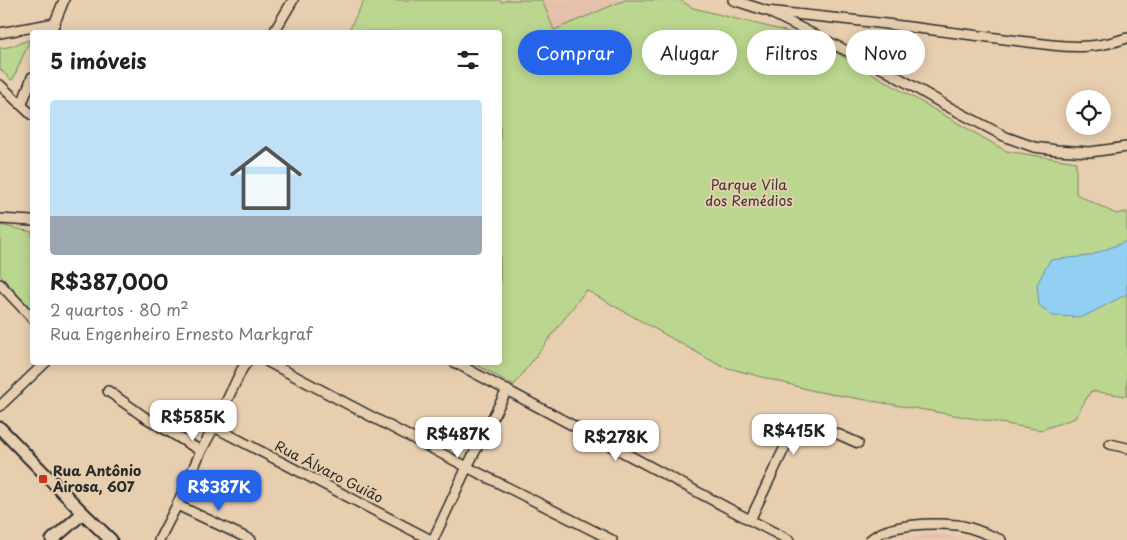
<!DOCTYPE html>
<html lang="pt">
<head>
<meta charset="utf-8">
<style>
  :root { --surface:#fff; --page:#f6f6f6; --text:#222; --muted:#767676; --line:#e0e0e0; --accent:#2563eb }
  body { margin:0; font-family:"Playpen Sans",sans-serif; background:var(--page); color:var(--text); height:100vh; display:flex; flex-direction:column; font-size:19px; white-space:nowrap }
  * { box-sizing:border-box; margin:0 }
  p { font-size:16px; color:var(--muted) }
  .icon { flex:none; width:28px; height:28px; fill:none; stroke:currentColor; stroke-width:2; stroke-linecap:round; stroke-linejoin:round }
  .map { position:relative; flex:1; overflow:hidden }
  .drawer { position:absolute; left:30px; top:30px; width:472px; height:335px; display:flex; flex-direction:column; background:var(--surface); border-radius:5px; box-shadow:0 2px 12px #0003 }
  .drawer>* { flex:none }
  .top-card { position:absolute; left:518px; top:30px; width:475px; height:45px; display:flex; gap:10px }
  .controls { position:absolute; left:1066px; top:90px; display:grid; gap:10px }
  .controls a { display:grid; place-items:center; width:45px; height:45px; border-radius:50%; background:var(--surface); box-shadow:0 2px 12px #0003; font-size:25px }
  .price { position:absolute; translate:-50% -42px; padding:0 11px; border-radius:10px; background:#fff; color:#222; font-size:16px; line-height:32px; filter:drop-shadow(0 1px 2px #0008) }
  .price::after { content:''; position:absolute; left:50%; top:30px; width:15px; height:11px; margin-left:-8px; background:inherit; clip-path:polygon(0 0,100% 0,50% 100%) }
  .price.current { background:var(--accent); color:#fff }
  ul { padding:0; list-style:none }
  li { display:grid; align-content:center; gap:10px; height:265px; padding:0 20px }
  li+li { border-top:1px solid var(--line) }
  li span { display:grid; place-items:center; height:155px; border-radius:5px; color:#555 }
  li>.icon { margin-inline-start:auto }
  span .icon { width:90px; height:90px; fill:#fffc; stroke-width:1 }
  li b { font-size:21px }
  h2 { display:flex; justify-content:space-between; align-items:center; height:60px; padding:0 20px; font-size:21px }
  .chip { padding:0 18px; border-radius:22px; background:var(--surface); box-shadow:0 2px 12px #0003; font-size:18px; line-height:45px }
  .chip.current { background:var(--accent); color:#fff }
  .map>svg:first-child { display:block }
  .built { fill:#e5c1ab }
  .green { fill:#bbd78f; stroke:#73815d }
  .water { fill:#92d0f3; stroke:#698ea3 }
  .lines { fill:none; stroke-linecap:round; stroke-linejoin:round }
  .minor-casing { stroke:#2b2b2b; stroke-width:12 }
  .tertiary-casing { stroke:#2b2b2b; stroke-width:15 }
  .minor { stroke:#e7ceaf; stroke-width:9 }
  .tertiary { stroke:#e7ceaf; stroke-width:11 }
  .poi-dot { fill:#c8321e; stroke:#e7ceaf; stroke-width:2 }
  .labels { text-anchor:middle; stroke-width:4; stroke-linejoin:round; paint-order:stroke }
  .park-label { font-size:14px; fill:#393c35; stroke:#e7ceaf }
  .poi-label { font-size:14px; font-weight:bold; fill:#2b2b2b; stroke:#e7ceaf; text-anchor:start }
  .street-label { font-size:14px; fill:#2b2b2b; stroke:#e7ceaf }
</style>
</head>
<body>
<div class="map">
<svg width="1127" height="540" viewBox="0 0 1127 540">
  <rect width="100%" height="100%" fill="#e7ceaf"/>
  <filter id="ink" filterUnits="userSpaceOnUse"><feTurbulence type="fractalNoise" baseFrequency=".02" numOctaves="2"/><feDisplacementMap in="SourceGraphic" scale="10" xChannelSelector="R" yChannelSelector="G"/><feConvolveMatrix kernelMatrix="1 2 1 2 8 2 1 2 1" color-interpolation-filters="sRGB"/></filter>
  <g filter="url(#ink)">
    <g class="built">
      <polygon points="542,0 625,0 554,30"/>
      <polygon points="937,534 969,540 896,540"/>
    </g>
    <g class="green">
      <polygon points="364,0 500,0 501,2 508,0 542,0 554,30 625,0 680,0 693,8 809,37 1006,151 1076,162 1076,194 1116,214 1127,212 1127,396 1091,391 1075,418 1041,430 814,391 721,366 586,290 514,385 473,363 500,362 500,32 348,32"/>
      <polygon points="29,40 29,42 13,79 11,80 0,69 0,48 8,47"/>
      <polygon points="0,225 32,232 32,310 0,275"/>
    </g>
    <polygon class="water" points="1127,241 1127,294 1083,317 1053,316 1039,305 1037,284 1050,260 1089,256"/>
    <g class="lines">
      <defs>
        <g id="minor">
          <path d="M733 0 767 11 870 22 1052 45C1080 48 1100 47 1127 38"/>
          <polyline points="773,14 887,71 945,105 1006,137 1034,147 1057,150 1090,152 1127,147"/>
          <polyline points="51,32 64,0"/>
          <polyline points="274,32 293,0"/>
          <polyline points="0,33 55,23"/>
          <polyline points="0,85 32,115"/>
          <polyline points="22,104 32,77"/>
          <polyline points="0,219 32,221"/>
          <polyline points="0,284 32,318"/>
          <polyline points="268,362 467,467 612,540"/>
          <polyline points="454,362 750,520 789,540"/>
          <polyline points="108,391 143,416 201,451"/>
          <polyline points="0,406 46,362"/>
          <polyline points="214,427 431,540"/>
          <polyline points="1110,444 1127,448"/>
          <polyline points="177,505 251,540"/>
          <polyline points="750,520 793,430 801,423 810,422 858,443"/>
          <polyline points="159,540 177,505 201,451 214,427 242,369 247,362"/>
          <polyline points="433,540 467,467 507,390"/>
          <path d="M870 540C888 523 933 523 957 525 972 527 987 534 1001 540"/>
        </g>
        <g id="tertiary">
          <polyline points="0,428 83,513 111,540"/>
          <polyline points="52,540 83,513"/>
        </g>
      </defs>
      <use href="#minor" class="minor-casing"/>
      <use href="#tertiary" class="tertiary-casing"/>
      <use href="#minor" class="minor"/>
      <use href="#tertiary" class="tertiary"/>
    </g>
  </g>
  <rect class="poi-dot" x="38" y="474" width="10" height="10" rx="2.5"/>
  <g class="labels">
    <g class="park-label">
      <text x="749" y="190">Parque Vila<tspan x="749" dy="16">dos Remédios</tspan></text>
    </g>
    <g class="poi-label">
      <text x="53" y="476">Rua Antônio<tspan x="53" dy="16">Airosa, 607</tspan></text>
    </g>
    <g class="street-label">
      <text transform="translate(329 472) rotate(27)" y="5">Rua Álvaro Guião</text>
    </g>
  </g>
</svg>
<div class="controls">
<a><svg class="icon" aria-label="locate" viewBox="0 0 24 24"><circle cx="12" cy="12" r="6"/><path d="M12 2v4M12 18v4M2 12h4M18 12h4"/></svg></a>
</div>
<b class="price" style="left:193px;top:442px">R$585K</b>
<b class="price" style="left:794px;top:456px">R$415K</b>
<b class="price" style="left:458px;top:459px">R$487K</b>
<b class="price" style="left:616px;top:462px">R$278K</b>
<b class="price current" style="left:219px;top:512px">R$387K</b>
<div class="top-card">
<a class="chip current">Comprar</a>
<a class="chip">Alugar</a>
<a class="chip">Filtros</a>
<a class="chip">Novo</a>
</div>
<section class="drawer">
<h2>5 imóveis<svg class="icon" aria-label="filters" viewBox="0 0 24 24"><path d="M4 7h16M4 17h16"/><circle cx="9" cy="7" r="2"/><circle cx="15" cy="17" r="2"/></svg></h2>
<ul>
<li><span style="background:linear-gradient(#bfe0f5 75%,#9aa5b1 0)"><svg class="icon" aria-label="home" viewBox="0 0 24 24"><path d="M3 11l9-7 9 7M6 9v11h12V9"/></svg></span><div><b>R$387,000</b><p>2 quartos · 80 m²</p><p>Rua Engenheiro Ernesto Markgraf</p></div></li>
</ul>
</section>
</div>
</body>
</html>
